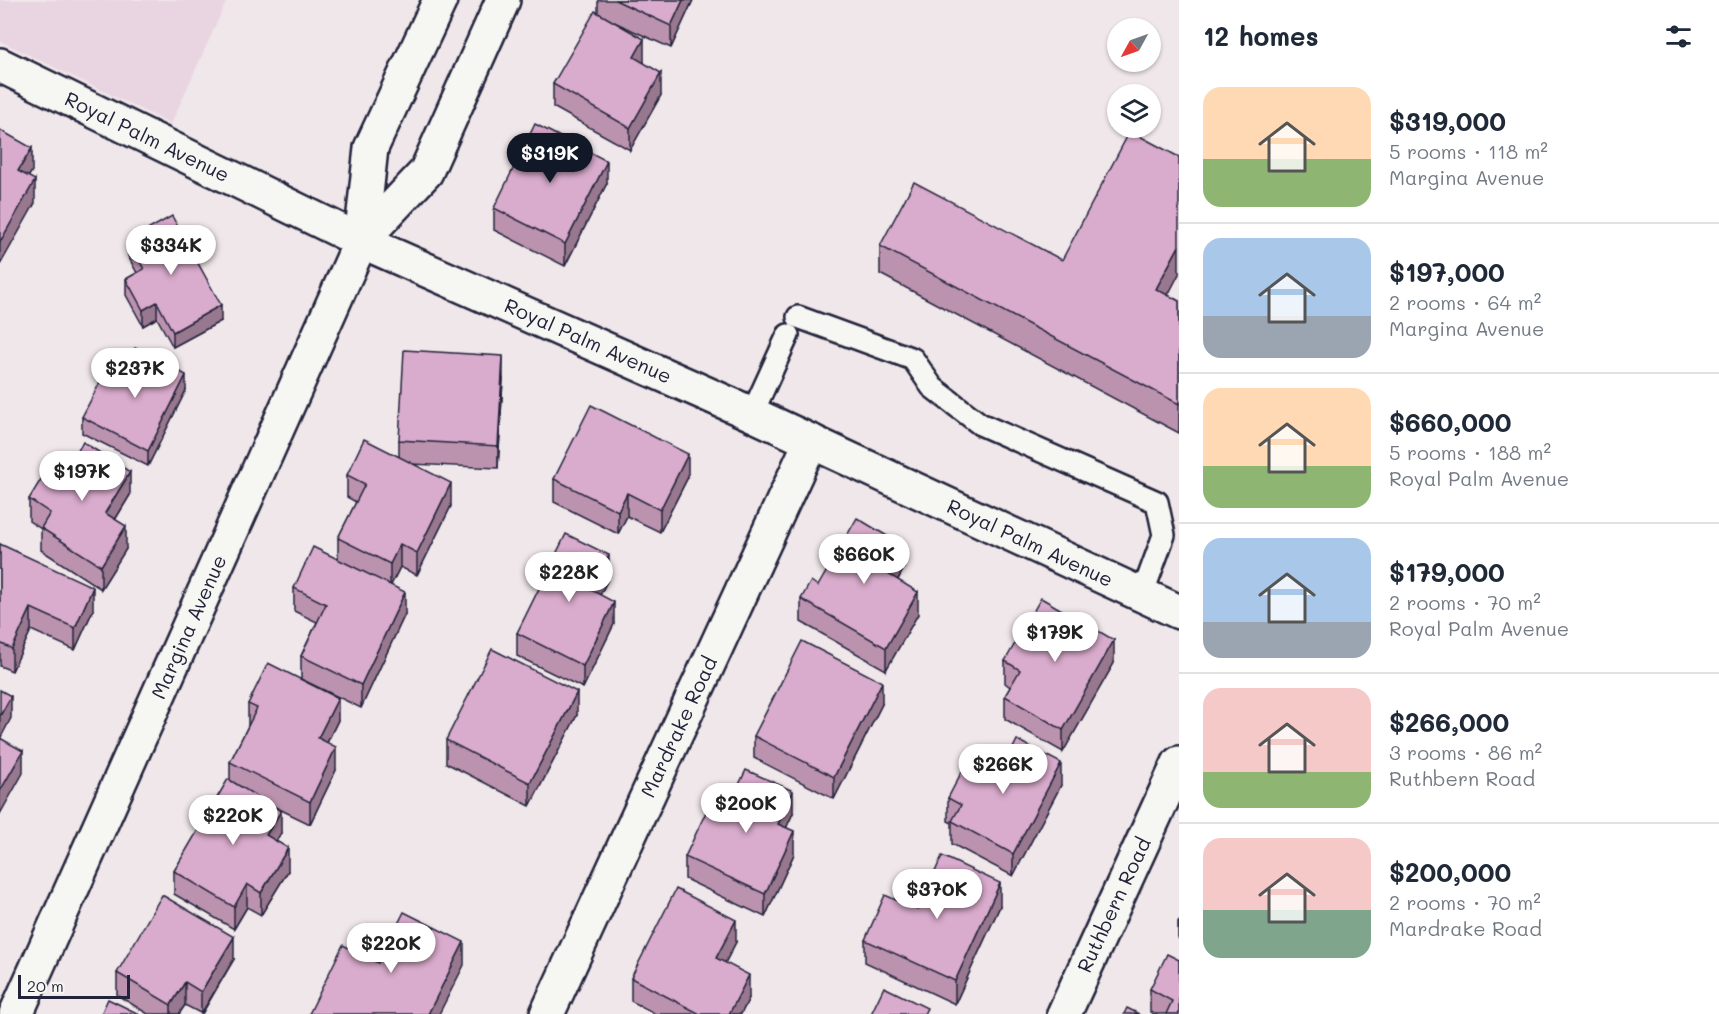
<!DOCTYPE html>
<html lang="en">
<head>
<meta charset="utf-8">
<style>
  :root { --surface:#fff; --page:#f6f6f7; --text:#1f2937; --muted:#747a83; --line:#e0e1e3; --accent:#111827 }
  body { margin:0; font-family:Mali,sans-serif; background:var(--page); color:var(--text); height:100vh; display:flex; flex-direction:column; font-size:22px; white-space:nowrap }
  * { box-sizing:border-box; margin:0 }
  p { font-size:20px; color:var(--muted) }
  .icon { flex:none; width:33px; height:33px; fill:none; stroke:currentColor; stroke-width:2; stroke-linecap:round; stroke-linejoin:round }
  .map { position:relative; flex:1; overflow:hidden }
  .drawer { display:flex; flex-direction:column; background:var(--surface); width:540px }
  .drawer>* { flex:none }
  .needle { width:39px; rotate:230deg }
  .tools { position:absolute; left:1107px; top:18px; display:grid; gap:12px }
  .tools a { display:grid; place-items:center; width:54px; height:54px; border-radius:50%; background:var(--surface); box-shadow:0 2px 4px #0004; font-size:30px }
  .scale { position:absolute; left:18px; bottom:15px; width:112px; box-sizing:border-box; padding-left:6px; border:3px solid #22223b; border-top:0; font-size:16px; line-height:21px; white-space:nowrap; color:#22223b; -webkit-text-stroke:4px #f6f6f2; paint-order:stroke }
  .price { position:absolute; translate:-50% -51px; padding:0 14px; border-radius:21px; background:#fff; color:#222; font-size:20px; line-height:39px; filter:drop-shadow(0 2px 3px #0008) }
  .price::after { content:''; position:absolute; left:50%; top:36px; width:18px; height:14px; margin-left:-9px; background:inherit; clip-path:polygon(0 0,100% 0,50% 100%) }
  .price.current { background:var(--accent); color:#fff }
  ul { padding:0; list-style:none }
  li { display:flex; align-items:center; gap:18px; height:150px; padding:0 24px }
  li+li { border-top:2px solid var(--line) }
  li span { display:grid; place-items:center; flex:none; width:168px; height:120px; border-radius:18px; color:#555 }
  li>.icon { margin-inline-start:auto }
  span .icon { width:72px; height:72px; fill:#fffc; stroke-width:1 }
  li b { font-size:26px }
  h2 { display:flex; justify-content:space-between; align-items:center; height:72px; padding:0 24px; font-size:26px }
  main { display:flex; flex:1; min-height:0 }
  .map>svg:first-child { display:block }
  .built { fill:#e9d5e1 }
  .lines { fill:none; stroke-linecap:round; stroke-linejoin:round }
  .service-casing { stroke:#22223b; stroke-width:26 }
  .minor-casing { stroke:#22223b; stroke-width:38 }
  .service { stroke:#f6f6f2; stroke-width:21 }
  .minor { stroke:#f6f6f2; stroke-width:33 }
  .wall { fill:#bb93af; stroke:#22223b; stroke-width:1.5 }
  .shaded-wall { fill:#98788f; stroke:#22223b; stroke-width:1.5 }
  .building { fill:#d9abcc; stroke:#22223b; stroke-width:1.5 }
  .labels { text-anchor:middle; stroke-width:5; stroke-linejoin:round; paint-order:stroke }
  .street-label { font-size:20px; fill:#22223b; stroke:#f6f6f2 }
</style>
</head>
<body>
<main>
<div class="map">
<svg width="1179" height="1014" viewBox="0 0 1179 1014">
  <rect width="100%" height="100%" fill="#f0e7ea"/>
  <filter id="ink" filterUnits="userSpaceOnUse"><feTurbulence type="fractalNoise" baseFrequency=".0167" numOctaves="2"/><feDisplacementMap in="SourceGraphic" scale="12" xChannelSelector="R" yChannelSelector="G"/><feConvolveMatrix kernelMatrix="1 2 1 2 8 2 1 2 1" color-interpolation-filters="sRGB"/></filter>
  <g filter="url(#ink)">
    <polygon class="built" points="0,0 227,0 171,124 0,41"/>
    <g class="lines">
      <defs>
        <g id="service">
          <polyline points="798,317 913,359 932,387 980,424 1157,502 1164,535 1142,595"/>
          <polyline points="752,414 788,335"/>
        </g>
        <g id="minor">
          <polyline points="0,65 361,241 752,414 1179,612"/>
          <polyline points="361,241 426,172 503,0"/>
          <polyline points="16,1014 361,241 371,148 440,0"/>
          <polyline points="547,1014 811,441"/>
          <polyline points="1064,1014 1179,763"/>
        </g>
      </defs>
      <use href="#service" class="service-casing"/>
      <use href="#minor" class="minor-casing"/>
      <use href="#service" class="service"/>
      <use href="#minor" class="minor"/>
    </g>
    <g class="wall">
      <polygon points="598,0 693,0 671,48 614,22 644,62 643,63 661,95 630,150 553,107 553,84 598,13"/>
      <polygon points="607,183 565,266 494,230 494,208"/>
      <polygon points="128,241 221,321 173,347 157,318 143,326 126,295 126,279 137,273 128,256"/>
      <polygon points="880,246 1062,260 1168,295 1179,301 1179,433 880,274"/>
      <polygon points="123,371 186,390 148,466 82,433 82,417"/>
      <polygon points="503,379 498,468 412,464 451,506 417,575 400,567 391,585 405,614 361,708 301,679 301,656 317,622 294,611 294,588 338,559 338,538 356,502 347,497 347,475 399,457 399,440"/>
      <polygon points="688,477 660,532 627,516 618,534 554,502 554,479"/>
      <polygon points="130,495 115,520 126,549 101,589 41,550 41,529 29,521 29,499"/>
      <polygon points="0,544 93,610 75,650 31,630 12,671 0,666"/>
      <polygon points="904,568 898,580 918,614 886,670 801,622 801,599 818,586"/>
      <polygon points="609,577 600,595 614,624 583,688 517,656 517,633"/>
      <polygon points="1005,661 1114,663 1063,752 1005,719 1005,696 1010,687 1005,683"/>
      <polygon points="248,704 338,720 327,743 336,770 310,824 273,806 281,833 276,841 288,871 261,915 247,907 234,929 174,894 174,871 230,781 230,762 248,726"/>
      <polygon points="882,704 834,799 754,758 754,736"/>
      <polygon points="577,715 530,806 446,763 446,740"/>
      <polygon points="1001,772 1061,785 1013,876 952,844 952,823 948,821 948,798"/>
      <polygon points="793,813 786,828 794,854 765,917 685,879 685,857 722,820"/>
      <polygon points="1000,906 955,1004 865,962 865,940 918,910"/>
      <polygon points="1179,920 1179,939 1178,938 1178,922"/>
      <polygon points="736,942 725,963 749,998 741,1014 656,1014 631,1001 631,978"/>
      <polygon points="234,959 202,1014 185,1005 179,1014 148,1014 117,995 117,973"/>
      <polygon points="1179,960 1179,1014 1154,1014 1150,1012 1150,989"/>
    </g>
    <g class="shaded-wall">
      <polygon points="683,0 693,0 671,48 671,26"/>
      <polygon points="644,39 644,62 634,80 634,57"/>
      <polygon points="661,73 661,95 630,150 630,128"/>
      <polygon points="32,148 32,171 18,194 18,171"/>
      <polygon points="607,161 607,183 565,266 565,244"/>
      <polygon points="35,180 35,203 0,265 0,242"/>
      <polygon points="1179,246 1179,274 1156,318 1156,289"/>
      <polygon points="157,302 157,318 143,326 143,310"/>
      <polygon points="221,305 221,321 173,347 173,332"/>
      <polygon points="503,356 503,379 498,468 498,446"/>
      <polygon points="186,375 186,390 148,466 148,451"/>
      <polygon points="688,454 688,477 660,532 660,510"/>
      <polygon points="130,472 130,495 105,536 105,513"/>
      <polygon points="451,483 451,506 417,575 417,553"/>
      <polygon points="627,493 627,516 618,534 618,511"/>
      <polygon points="126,526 126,549 101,589 101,566"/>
      <polygon points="400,544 400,567 390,587 390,564"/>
      <polygon points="904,546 904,568 888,597 888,574"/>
      <polygon points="609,555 609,577 591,613 591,590"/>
      <polygon points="93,587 93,610 75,650 75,628"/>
      <polygon points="405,592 405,614 361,708 361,685"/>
      <polygon points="918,592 918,614 886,670 886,648"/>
      <polygon points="614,602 614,624 583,688 583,666"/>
      <polygon points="31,608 31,630 12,671 12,649"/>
      <polygon points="1114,640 1114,663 1063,752 1063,730"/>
      <polygon points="882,682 882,704 834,799 834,777"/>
      <polygon points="577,692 577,715 530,806 530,783"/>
      <polygon points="11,696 11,718 0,739 0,716"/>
      <polygon points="338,698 338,720 318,761 318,738"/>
      <polygon points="336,747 336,770 310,824 310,802"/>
      <polygon points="23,751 23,773 0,814 0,791"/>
      <polygon points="1061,763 1061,785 1013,876 1013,854"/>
      <polygon points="793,791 793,813 778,846 778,824"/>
      <polygon points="281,811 281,833 266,858 266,835"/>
      <polygon points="794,831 794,854 765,917 765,894"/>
      <polygon points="288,848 288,871 261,915 261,893"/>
      <polygon points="1000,883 1000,906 955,1004 955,981"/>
      <polygon points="247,884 247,907 234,929 234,907"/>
      <polygon points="736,920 736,942 716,980 716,958"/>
      <polygon points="234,937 234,959 201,1014 201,992"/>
      <polygon points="464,942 464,965 439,1014 428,1014"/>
      <polygon points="749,975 749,998 741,1014 729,1014"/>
      <polygon points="185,982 185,1005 179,1014 171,1014 171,1005"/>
    </g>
    <g class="building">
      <polygon points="615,0 683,0 671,26"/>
      <polygon points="595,11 644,39 634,57 661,73 630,128 553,84"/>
      <polygon points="535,124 607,161 565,244 494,208"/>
      <polygon points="0,130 32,148 18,171 35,180 0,242"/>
      <polygon points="1130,131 1179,157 1179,246 1156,289 1179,301 1179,404 880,246 914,182 1062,260"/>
      <polygon points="172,216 221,305 173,332 157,302 143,310 126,279 144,269 128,241"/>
      <polygon points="135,348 186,375 148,451 82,417 109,365 123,371"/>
      <polygon points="404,350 503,356 498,446 399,440"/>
      <polygon points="591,405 688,454 660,510 627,493 618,511 554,479"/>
      <polygon points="364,439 451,483 417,553 400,544 390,564 338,538 365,484 347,475"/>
      <polygon points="83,442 130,472 105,513 126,526 101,566 41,528 50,513 29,499 55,456 69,465"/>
      <polygon points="857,518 904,546 888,574 918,592 886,648 801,599 811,581 818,586"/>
      <polygon points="566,534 609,555 591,590 614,602 583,666 517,633"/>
      <polygon points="0,544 93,587 75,628 31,608 12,649 0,643"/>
      <polygon points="313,547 405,592 361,685 301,656 326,604 294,588"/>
      <polygon points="1041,598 1114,640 1063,730 1005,696 1020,670 1005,661"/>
      <polygon points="802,641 882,682 834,777 754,736"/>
      <polygon points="492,649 577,692 530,783 446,740"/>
      <polygon points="268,663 338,698 318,738 336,747 310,802 230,762 257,708 248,704"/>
      <polygon points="0,690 11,696 0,716"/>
      <polygon points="0,738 23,751 0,791"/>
      <polygon points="1017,740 1061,763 1013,854 952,821 961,805 948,798 970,756 1001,772"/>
      <polygon points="746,770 793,791 778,824 794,831 765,894 685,857 706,812 722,820"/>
      <polygon points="228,779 281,811 266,835 288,848 261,893 247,884 234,907 174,871"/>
      <polygon points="942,856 1000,883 955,981 865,940 885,895 918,910"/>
      <polygon points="676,889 736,920 716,958 749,975 729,1014 700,1014 631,978"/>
      <polygon points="162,895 234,937 201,992 185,982 171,1005 117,973"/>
      <polygon points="404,912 464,942 428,1014 309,1014 343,945 378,963"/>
      <polygon points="1167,954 1179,960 1179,1014 1166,1014 1172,1001 1150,989"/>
      <polygon points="884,987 927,1008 924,1014 871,1014"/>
      <polygon points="108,999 139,1014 101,1014"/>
      <polygon points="1127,1008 1139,1014 1124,1014"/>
    </g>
  </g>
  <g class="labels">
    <g class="street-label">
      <text transform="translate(147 137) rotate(26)" y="7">Royal Palm Avenue</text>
      <text transform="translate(588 341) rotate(24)" y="7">Royal Palm Avenue</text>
      <text transform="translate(1030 543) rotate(25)" y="7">Royal Palm Avenue</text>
      <text transform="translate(189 627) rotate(-66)" y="7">Margina Avenue</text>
      <text transform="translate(679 727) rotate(-65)" y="7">Mardrake Road</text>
      <text transform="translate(1114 905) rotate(-65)" y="7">Ruthbern Road</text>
    </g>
  </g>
</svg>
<div class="tools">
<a><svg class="needle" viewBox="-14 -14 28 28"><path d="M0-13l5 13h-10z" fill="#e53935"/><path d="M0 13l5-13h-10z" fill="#747a83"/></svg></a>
<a><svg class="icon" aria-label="layers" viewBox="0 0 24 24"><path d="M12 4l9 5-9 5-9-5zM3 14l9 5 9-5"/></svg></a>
</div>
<div class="scale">20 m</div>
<b class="price current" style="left:550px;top:184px">$319K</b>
<b class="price" style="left:171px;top:276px">$334K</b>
<b class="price" style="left:135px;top:399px">$237K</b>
<b class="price" style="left:82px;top:502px">$197K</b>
<b class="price" style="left:864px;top:585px">$660K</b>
<b class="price" style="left:569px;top:603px">$228K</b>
<b class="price" style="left:1055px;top:663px">$179K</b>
<b class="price" style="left:1003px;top:795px">$266K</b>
<b class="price" style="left:746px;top:834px">$200K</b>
<b class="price" style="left:233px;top:846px">$220K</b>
<b class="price" style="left:937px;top:920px">$370K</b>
<b class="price" style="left:391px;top:974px">$220K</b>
</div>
<section class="drawer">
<h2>12 homes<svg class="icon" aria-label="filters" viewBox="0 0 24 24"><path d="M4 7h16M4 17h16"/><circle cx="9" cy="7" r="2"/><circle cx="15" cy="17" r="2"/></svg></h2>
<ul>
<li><span style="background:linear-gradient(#ffd9b3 60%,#8fb573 0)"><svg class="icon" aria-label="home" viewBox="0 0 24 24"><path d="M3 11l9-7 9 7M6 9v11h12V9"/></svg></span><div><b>$319,000</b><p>5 rooms · 118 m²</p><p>Margina Avenue</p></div></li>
<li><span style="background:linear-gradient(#a9c7e8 65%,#9aa5b1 0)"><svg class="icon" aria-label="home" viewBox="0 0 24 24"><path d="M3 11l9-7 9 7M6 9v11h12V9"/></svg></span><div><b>$197,000</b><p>2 rooms · 64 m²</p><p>Margina Avenue</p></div></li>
<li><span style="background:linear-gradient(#ffd9b3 65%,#8fb573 0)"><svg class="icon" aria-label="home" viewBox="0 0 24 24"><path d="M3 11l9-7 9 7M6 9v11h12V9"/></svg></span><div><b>$660,000</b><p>5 rooms · 188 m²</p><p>Royal Palm Avenue</p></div></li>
<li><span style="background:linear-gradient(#a9c7e8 70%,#9aa5b1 0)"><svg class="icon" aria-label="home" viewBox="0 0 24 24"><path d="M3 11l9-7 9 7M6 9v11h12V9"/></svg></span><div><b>$179,000</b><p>2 rooms · 70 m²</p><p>Royal Palm Avenue</p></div></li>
<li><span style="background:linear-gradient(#f6c9c9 70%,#8fb573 0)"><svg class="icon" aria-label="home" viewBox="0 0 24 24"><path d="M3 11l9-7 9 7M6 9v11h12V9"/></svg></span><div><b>$266,000</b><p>3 rooms · 86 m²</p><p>Ruthbern Road</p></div></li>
<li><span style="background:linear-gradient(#f6c9c9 60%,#7fa58c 0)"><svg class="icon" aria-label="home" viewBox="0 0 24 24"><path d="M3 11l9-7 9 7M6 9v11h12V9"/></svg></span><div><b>$200,000</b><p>2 rooms · 70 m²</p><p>Mardrake Road</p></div></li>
</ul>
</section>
</main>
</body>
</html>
